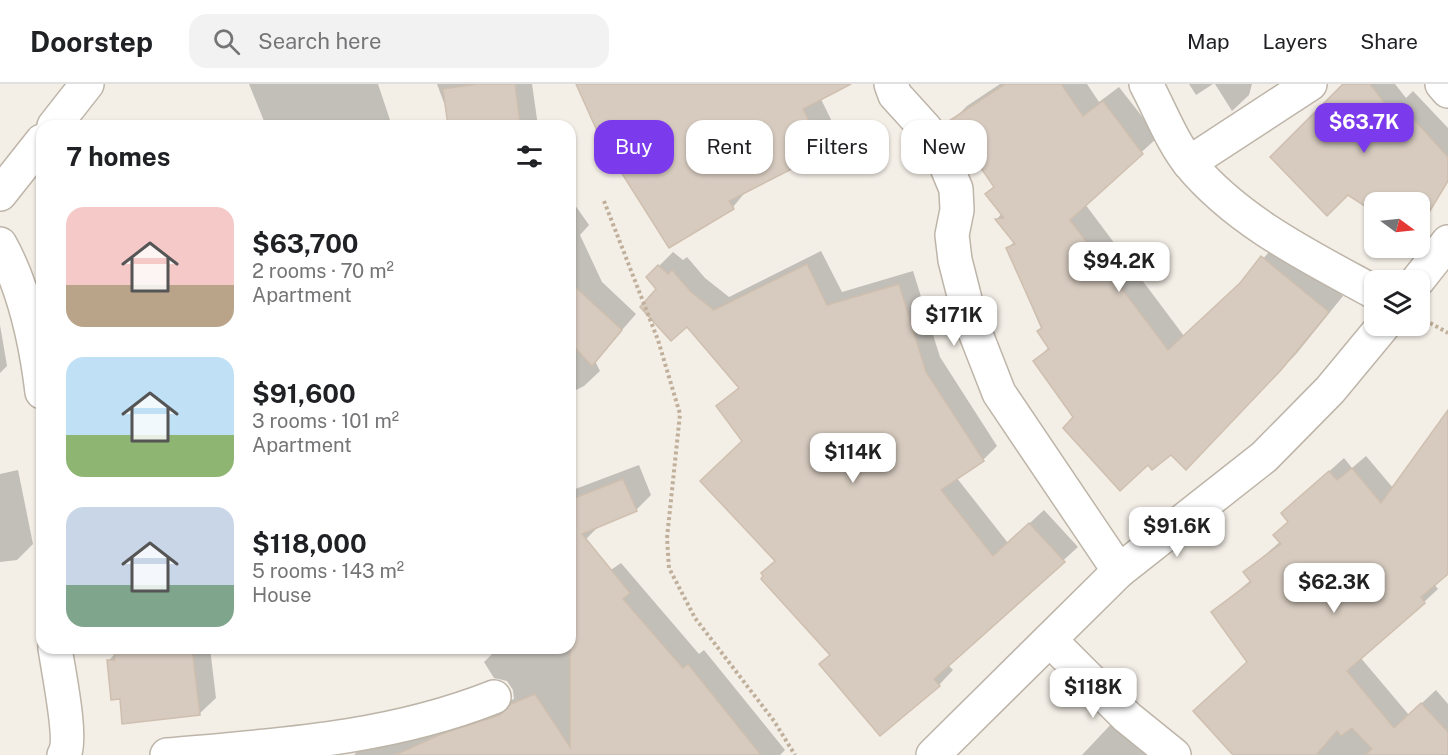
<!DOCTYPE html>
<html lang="en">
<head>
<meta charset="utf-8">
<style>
  :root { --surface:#fff; --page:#f2f2f2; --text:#202124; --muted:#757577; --line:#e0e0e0; --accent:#7c3aed }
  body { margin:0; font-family:"Public Sans",sans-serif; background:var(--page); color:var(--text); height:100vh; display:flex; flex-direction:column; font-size:22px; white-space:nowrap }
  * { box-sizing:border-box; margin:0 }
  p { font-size:20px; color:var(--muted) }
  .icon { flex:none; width:33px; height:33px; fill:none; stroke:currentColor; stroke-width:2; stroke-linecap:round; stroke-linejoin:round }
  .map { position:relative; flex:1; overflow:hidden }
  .side { position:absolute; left:36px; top:36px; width:540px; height:534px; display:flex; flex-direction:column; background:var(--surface); border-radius:18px; box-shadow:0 2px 4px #0004 }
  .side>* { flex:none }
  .banner { position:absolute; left:594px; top:36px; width:570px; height:54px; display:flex; gap:12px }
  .needle { width:39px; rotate:105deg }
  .tools { position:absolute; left:1364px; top:108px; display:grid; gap:12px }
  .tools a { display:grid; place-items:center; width:66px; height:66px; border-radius:12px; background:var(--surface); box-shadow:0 2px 4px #0004; font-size:30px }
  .price { position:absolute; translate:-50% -51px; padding:0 14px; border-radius:12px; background:#fff; color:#222; font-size:20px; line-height:39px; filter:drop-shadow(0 2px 3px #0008) }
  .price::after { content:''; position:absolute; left:50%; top:36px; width:18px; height:14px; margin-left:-9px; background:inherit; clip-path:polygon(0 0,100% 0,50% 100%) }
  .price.selected { background:var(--accent); color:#fff }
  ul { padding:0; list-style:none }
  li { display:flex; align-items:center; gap:18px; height:150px; padding:0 30px }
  li span { display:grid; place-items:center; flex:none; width:168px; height:120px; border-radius:18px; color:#555 }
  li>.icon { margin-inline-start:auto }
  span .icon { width:72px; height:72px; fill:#fffc; stroke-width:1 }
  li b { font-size:26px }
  h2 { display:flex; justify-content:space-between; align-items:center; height:72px; padding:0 30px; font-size:26px }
  .tag { padding:0 21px; border-radius:18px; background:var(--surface); box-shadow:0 2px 4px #0004; font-size:21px; line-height:54px }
  .tag.selected { background:var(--accent); color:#fff }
  header { display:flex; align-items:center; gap:36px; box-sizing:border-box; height:84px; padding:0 30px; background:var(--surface); border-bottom:2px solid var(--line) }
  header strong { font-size:28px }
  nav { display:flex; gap:33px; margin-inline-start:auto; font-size:21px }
  .search { width:420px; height:54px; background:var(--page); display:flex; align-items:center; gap:15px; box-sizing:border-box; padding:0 21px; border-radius:18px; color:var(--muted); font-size:22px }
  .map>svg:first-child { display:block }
  .shadow { fill:#0003 }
  .building { fill:#d7cbbf; stroke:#cfbfaf; stroke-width:1.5 }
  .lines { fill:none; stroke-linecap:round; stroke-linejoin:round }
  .minor-casing { stroke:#beb5a9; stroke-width:36 }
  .path { stroke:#c0af9a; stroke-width:4; stroke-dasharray:3 3; stroke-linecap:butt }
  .minor { stroke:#fff; stroke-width:33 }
</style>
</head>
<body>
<header>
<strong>Doorstep</strong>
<div class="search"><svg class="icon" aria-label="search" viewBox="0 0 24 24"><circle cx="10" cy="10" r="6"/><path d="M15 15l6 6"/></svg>Search here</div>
<nav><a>Map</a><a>Layers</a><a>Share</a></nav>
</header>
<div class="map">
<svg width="1448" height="671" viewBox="0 0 1448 671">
  <rect width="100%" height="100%" fill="#f3eee6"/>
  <g class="shadow">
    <polygon points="249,0 378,0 392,42 266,42"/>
    <polygon points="437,0 532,0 538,42 450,42 447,27"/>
    <polygon points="578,0 826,0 819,11 839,52 824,67 747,106 733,123"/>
    <polygon points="1000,0 1087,0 1099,18 1119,3 1158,53 1085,120 1184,252 1244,196 1278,158 1343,212 1297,269 1202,368 1171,369 1148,379 1075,333 1035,277 1049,263 1007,165 1015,157 997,135 1002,129 995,103 951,38 967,22"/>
    <polygon points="1189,0 1213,0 1196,11"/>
    <polygon points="1215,0 1252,0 1249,11 1232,27"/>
    <polygon points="1343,0 1395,0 1406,14 1413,7 1448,44 1448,90 1416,118 1374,118 1374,126 1348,109 1272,73"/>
    <polygon points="570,114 589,141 580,151 602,198 636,230 595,277 600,287 584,302 570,309"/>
    <polygon points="821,167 842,208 913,187 940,273 997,362 983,376 956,393 1008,459 1044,426 1078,463 948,581 953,586 939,601 880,650 831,570 763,489 776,476 744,356 718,322 739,303 648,193 673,168 683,176 687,173 705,194 729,213"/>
    <polygon points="0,241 7,282 0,289"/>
    <polygon points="1448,328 1448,488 1434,500 1438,505 1424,518 1360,573 1409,631 1436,606 1448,620 1448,671 1237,671 1249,578 1213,528 1251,496 1245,488 1281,457 1275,451 1289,437 1283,429 1344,374 1352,384 1366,372 1393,404"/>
    <polygon points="639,381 651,411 636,426 601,440 586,455 570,463 570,407"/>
    <polygon points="18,386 33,460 17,476 0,478 0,390"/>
    <polygon points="621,479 699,570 704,566 785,666 780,671 354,671 369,655 442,643 514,615 513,606 507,597 494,594 484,578 498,564 570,564 570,514"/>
    <polygon points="115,564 210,564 216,614 199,630 121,614 108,577 116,569"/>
    <polygon points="1116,635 1155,671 1082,671"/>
  </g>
  <g class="building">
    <polygon points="478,0 515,0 520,39 498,42 448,42 443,5"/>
    <polygon points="576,0 851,0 803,25 825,68 729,117 734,125 669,164 602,58"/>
    <polygon points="1005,0 1061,0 1083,32 1103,17 1143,70 1070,136 1168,266 1240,199 1261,172 1329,228 1281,286 1186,386 1171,371 1152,386 1148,381 1120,407 1063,344 1073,333 1033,277 1049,265 1037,247 1042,244 1006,164 1015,160 995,135 1004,134 985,110 994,103 949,37"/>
    <polygon points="1343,0 1370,0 1391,27 1399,19 1448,73 1448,97 1419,145 1419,118 1374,118 1374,128 1348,111 1327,132 1270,73"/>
    <polygon points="807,180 827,221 899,200 926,288 984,377 941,406 993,472 1029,439 1065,478 934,595 940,602 880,652 819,580 830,571 761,495 763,492 761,489 775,477 700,397 742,357 716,322 739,304 687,243 671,257 640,223 656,205 646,193 658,181 668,190 672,186 691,208 714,226"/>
    <polygon points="570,198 622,246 592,282 570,258"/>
    <polygon points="1448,326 1448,490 1421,513 1425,519 1347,587 1394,644 1421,619 1448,648 1448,671 1365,671 1372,665 1352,644 1341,652 1337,647 1316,671 1233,671 1193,627 1247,578 1211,528 1251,498 1243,488 1281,460 1273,451 1288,438 1281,429 1329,387 1337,396 1352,384 1381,419"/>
    <polygon points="623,395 637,427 582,450 630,509 623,515 683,584 688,580 761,671 395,671 444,649 500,631 511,620 535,610 570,663 570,416"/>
    <polygon points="114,564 192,564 200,631 122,640 120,615 111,616 107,576 115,576"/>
  </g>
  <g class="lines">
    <defs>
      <g id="minor">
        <polyline points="891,0 895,11 925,44 941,69 956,105 957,126 952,151 955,176 970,235 999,309 1119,487"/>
        <path d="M1146 0C1160 26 1172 58 1190 80 1238 138 1310 173 1374 208"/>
        <polyline points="1442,0 1448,7"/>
        <polyline points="54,42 87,0"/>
        <polyline points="1189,79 1310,0"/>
        <polyline points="0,110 42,57"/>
        <path d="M0 160C24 203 36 258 42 308"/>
        <polyline points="1418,196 1448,158"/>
        <polyline points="1050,556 1127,633 1174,671"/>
        <path d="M55 564C58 585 73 656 64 671"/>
        <path d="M167 671C280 661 388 655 494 613"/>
        <polyline points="933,671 1119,487 1264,373 1330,306 1383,242"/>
      </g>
    </defs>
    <use href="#minor" class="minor-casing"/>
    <g class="path">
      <polyline points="604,117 658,256 680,330 667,454 669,484 695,534 774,637 795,671"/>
      <polyline points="1425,236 1448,249"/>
    </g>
    <use href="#minor" class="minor"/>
  </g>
</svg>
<div class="tools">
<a><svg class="needle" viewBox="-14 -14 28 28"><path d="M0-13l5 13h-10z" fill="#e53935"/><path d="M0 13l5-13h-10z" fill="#757577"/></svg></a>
<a><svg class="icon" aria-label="layers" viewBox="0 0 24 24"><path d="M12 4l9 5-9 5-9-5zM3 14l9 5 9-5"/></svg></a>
</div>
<b class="price selected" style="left:1364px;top:70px">$63.7K</b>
<b class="price" style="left:1119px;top:209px">$94.2K</b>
<b class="price" style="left:954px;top:263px">$171K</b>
<b class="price" style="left:853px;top:400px">$114K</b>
<b class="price" style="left:1177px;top:474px">$91.6K</b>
<b class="price" style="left:1334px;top:530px">$62.3K</b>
<b class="price" style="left:1093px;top:635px">$118K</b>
<div class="banner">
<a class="tag selected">Buy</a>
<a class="tag">Rent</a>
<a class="tag">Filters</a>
<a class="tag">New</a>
</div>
<section class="side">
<h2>7 homes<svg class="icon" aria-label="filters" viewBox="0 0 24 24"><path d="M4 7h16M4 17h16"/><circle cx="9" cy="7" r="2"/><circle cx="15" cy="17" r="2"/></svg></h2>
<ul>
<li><span style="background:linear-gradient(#f6c9c9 65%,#b9a48a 0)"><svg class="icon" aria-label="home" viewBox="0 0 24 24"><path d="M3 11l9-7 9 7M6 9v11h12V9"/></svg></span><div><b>$63,700</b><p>2 rooms · 70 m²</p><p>Apartment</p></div></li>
<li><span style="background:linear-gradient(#bfe0f5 65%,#8fb573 0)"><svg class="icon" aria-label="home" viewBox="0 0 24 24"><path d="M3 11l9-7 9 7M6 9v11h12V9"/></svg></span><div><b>$91,600</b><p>3 rooms · 101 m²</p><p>Apartment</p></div></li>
<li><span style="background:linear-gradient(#c9d6e8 65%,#7fa58c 0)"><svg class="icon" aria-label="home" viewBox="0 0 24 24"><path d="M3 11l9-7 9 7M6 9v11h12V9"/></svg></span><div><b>$118,000</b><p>5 rooms · 143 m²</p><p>House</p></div></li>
</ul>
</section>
</div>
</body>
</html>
